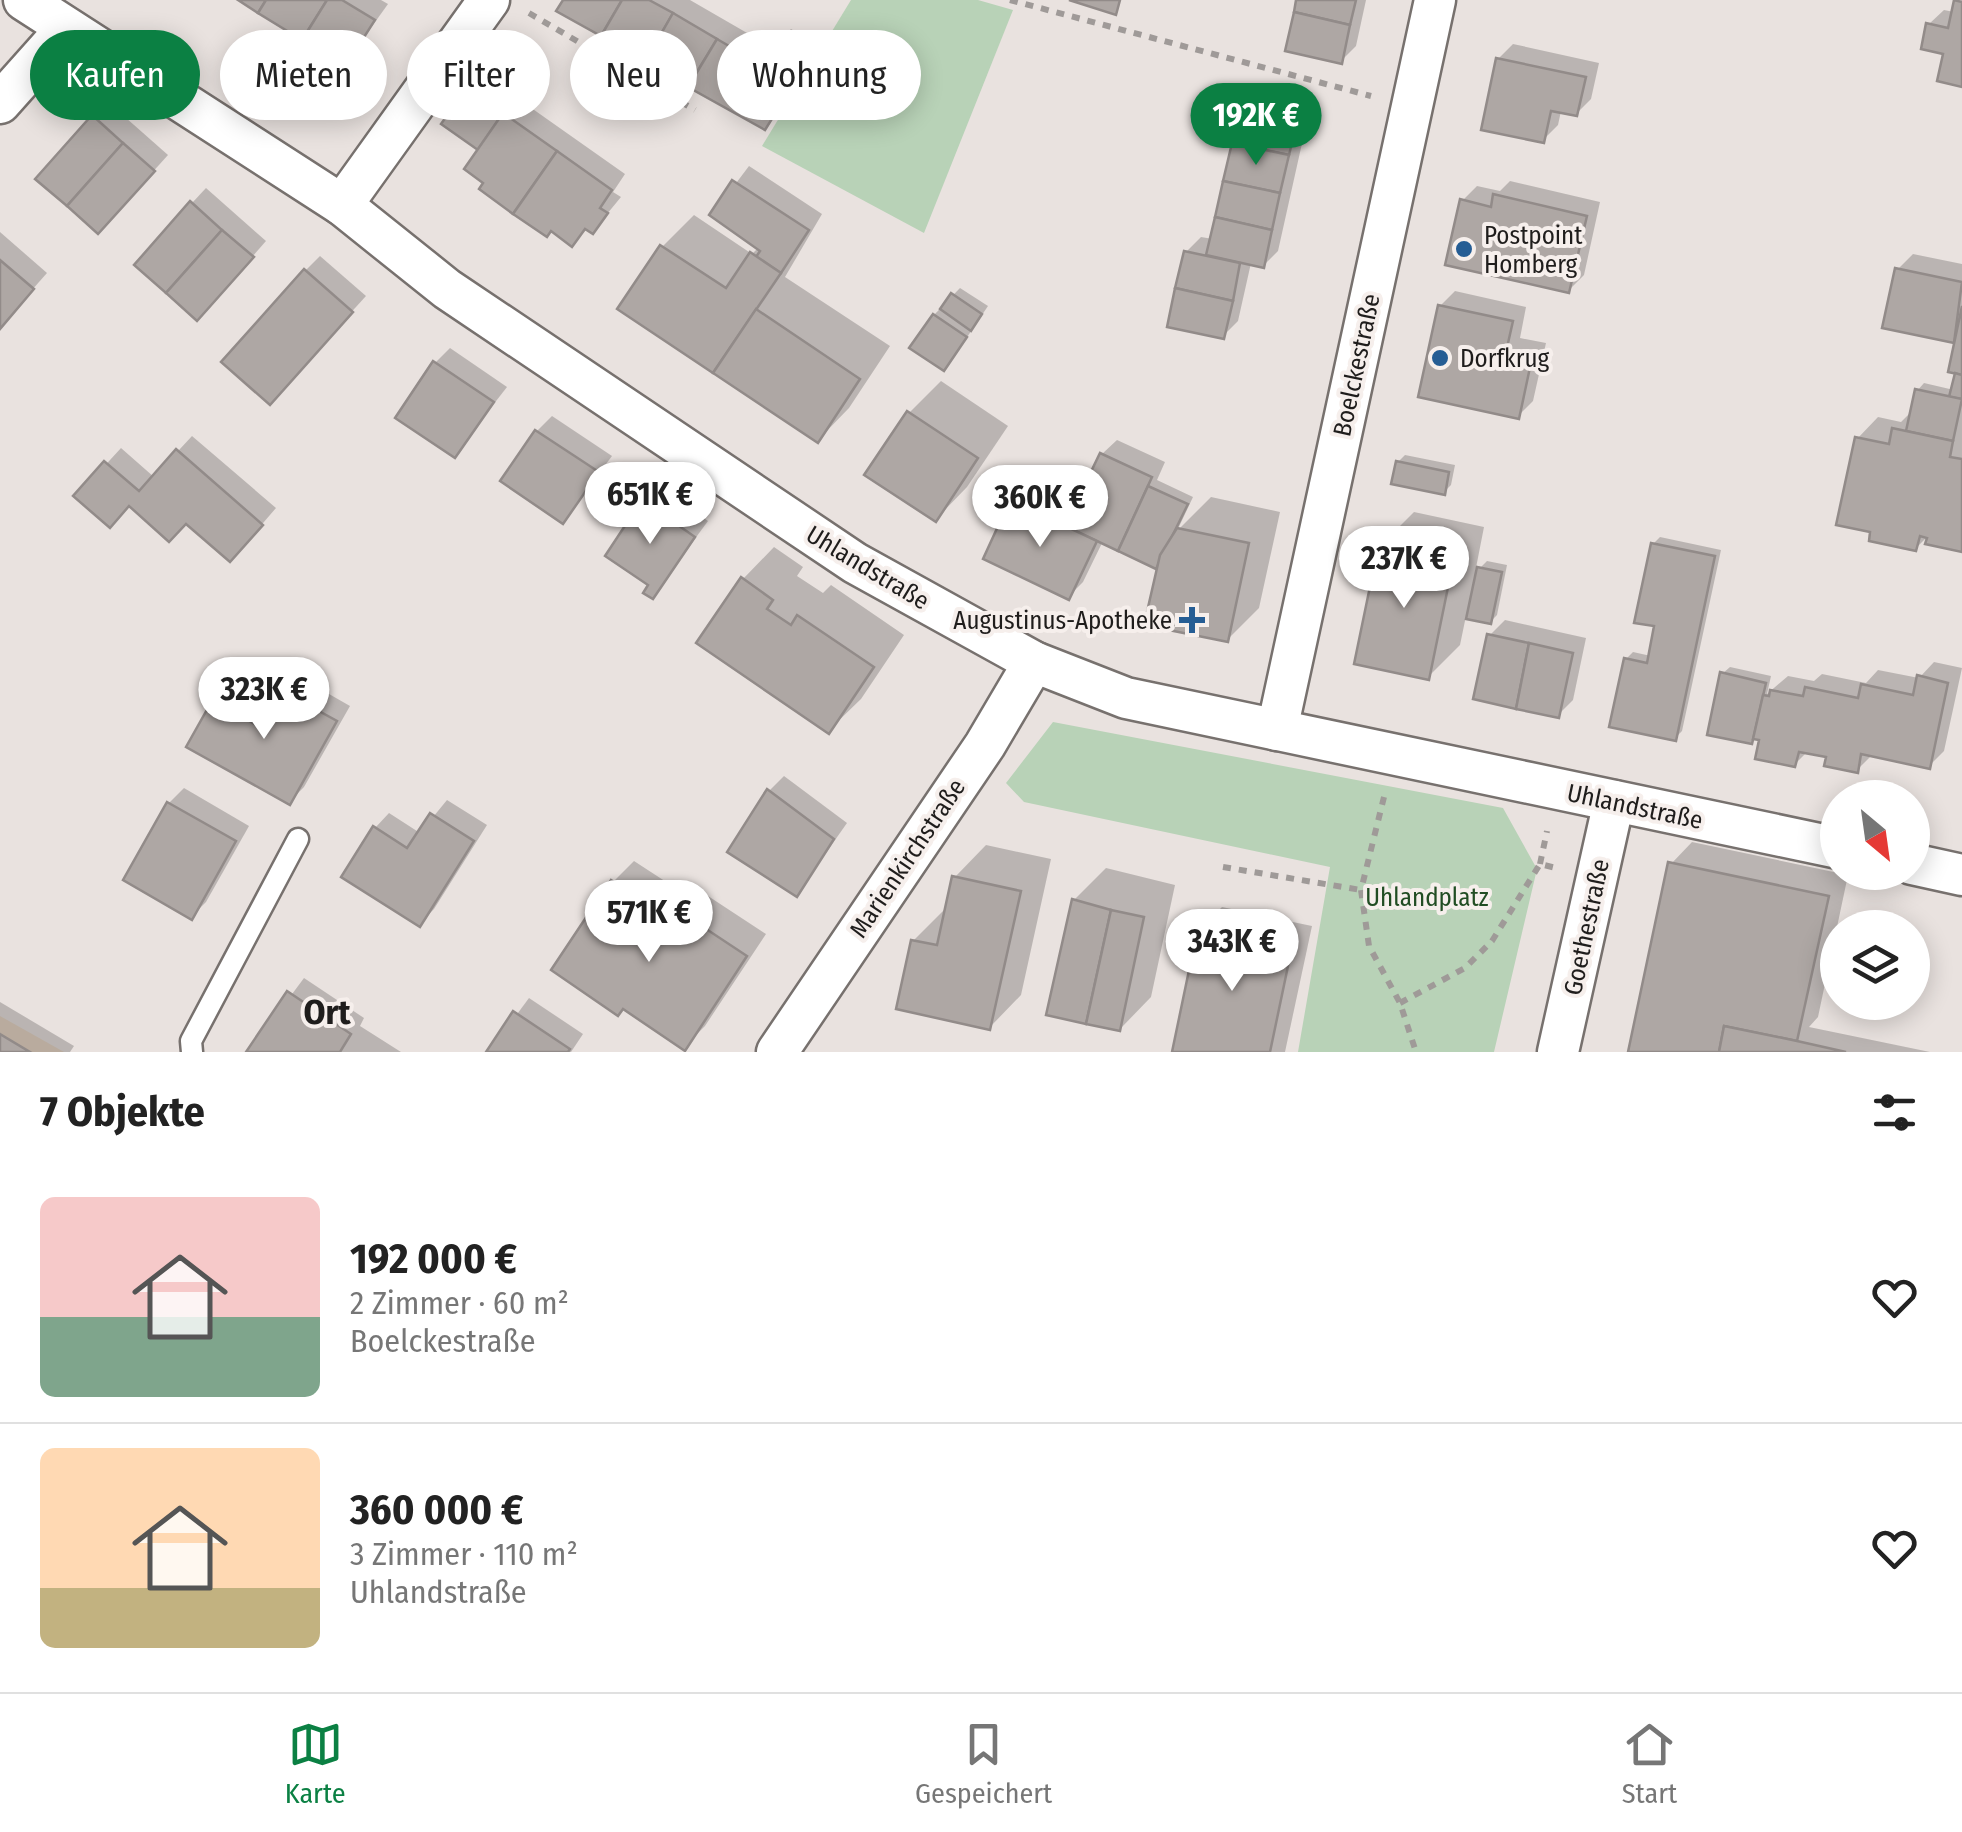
<!DOCTYPE html>
<html lang="de">
<head>
<meta charset="utf-8">
<style>
  :root { --surface:#fff; --page:#f6f6f6; --text:#222; --muted:#767676; --line:#e0e0e0; --accent:#0b8043 }
  body { margin:0; font-family:"Fira Sans Condensed",sans-serif; background:var(--page); color:var(--text); height:100vh; display:flex; flex-direction:column; font-size:38px; white-space:nowrap }
  * { box-sizing:border-box; margin:0 }
  p { font-size:32px; color:var(--muted) }
  .icon { flex:none; width:55px; height:55px; fill:none; stroke:currentColor; stroke-width:2; stroke-linecap:round; stroke-linejoin:round }
  .map { position:relative; height:1052px; overflow:hidden }
  .sheet { display:flex; flex-direction:column; background:var(--surface); flex:1 }
  .sheet>* { flex:none }
  .guide { position:absolute; left:30px; top:30px; width:1000px; height:90px; display:flex; gap:20px }
  .needle { width:65px; rotate:151deg }
  .tools { position:absolute; left:1820px; top:780px; display:grid; gap:20px }
  .tools a { display:grid; place-items:center; width:110px; height:110px; border-radius:50%; background:var(--surface); box-shadow:0 5px 25px #0003; font-size:50px }
  .price { position:absolute; translate:-50% -85px; padding:0 22px; border-radius:35px; background:#fff; color:#222; font-size:32px; line-height:65px; filter:drop-shadow(0 2px 5px #0008) }
  .price::after { content:''; position:absolute; left:50%; top:60px; width:30px; height:22px; margin-left:-15px; background:inherit; clip-path:polygon(0 0,100% 0,50% 100%) }
  .price.active { background:var(--accent); color:#fff }
  ul { padding:0; list-style:none }
  li { display:flex; align-items:center; gap:30px; height:250px; padding:0 40px }
  li+li { border-top:2px solid var(--line) }
  li span { display:grid; place-items:center; flex:none; width:280px; height:200px; border-radius:15px; color:#555 }
  li>.icon { margin-inline-start:auto }
  span .icon { width:120px; height:120px; fill:#fffc; stroke-width:1 }
  li b { font-size:42px }
  h2 { display:flex; justify-content:space-between; align-items:center; height:120px; padding:0 40px; font-size:42px }
  .chip { padding:0 35px; border-radius:45px; background:var(--surface); box-shadow:0 5px 25px #0003; font-size:35px; line-height:90px }
  .chip.active { background:var(--accent); color:#fff }
  .menu { display:flex; justify-content:space-around; align-items:center; height:140px; border-top:2px solid var(--line); background:var(--surface); font-size:28px; color:var(--muted) }
  .menu a { display:grid; justify-items:center; gap:5px }
  .menu .active { color:var(--accent) }
  .map>svg:first-child { display:block }
  .education { fill:#e8d6c6 }
  .green { fill:#b8d2b7 }
  .shadow { fill:#0003 }
  .building { fill:#aea7a4; stroke:#928b89; stroke-width:2.5 }
  .lines { fill:none; stroke-linecap:round; stroke-linejoin:round }
  .service-casing { stroke:#77716e; stroke-width:25 }
  .minor-casing { stroke:#77716e; stroke-width:45 }
  .path { stroke:#9f9a98; stroke-width:6; stroke-dasharray:8 8; stroke-linecap:butt }
  .service { stroke:#fff; stroke-width:20 }
  .minor { stroke:#fff; stroke-width:40 }
  .poi-dot { fill:#255d94; stroke:#f6efec; stroke-width:4 }
  .labels { text-anchor:middle; stroke-width:8; stroke-linejoin:round; paint-order:stroke }
  .poi-label { font-size:25px; fill:#1f1d1c; stroke:#f6efec; text-anchor:start }
  .street-label { font-size:25px; fill:#1f1d1c; stroke:#f6efec }
  .park-label { font-size:25px; fill:#214d23; stroke:#f6efec }
  .district-label { font-size:35px; font-weight:bold; fill:#1f1d1c; stroke:#f6efec }
</style>
</head>
<body>
<div class="map">
<svg width="1962" height="1052" viewBox="0 0 1962 1052">
  <rect width="100%" height="100%" fill="#e9e2df"/>
  <polygon class="education" points="0,1016 64,1052 0,1052"/>
  <g class="green">
    <polygon points="851,0 978,0 1013,10 924,233 762,146"/>
    <polygon points="1053,722 1503,808 1537,869 1494,1052 1298,1052 1330,867 1024,802 1006,783"/>
  </g>
  <g class="shadow">
    <polygon points="242,0 381,0 388,4 345,64"/>
    <polygon points="566,0 690,0 773,48 791,29 820,46 779,112 764,127"/>
    <polygon points="1299,0 1366,0 1356,46 1341,61"/>
    <polygon points="1962,0 1962,84 1929,24 1944,10 1954,12 1956,2"/>
    <polygon points="1513,44 1599,63 1591,99 1576,114 1561,111 1558,125 1543,140 1498,59"/>
    <polygon points="476,82 512,108 520,100 625,174 613,192 621,197 593,231 588,228 572,243 486,182 469,89"/>
    <polygon points="1258,90 1311,103 1278,251 1263,266 1251,263 1238,321 1223,336 1186,252 1201,237 1213,239 1243,105"/>
    <polygon points="108,102 168,155 113,216 94,117"/>
    <polygon points="749,166 822,214 785,277 890,346 849,408 818,440 662,247 694,215 752,254 759,247 712,215"/>
    <polygon points="1510,181 1600,202 1584,275 1569,290 1462,201 1477,186 1500,191"/>
    <polygon points="206,188 266,241 212,303 192,203"/>
    <polygon points="0,232 47,273 0,326"/>
    <polygon points="1913,254 1962,264 1962,549 1931,533 1916,548 1857,439 1878,417 1901,422 1913,410 1917,391 1924,383 1954,390 1958,341 1885,326 1898,269"/>
    <polygon points="320,256 366,296 284,386 305,271"/>
    <polygon points="960,288 988,306 951,361 934,315"/>
    <polygon points="1455,291 1526,307 1520,338 1546,343 1533,401 1518,416 1440,306"/>
    <polygon points="450,348 507,387 454,455 435,363"/>
    <polygon points="941,381 1008,426 967,487 936,519 909,413"/>
    <polygon points="552,416 612,456 563,521 537,431"/>
    <polygon points="192,436 276,508 245,544 129,504 77,496 121,448 154,477"/>
    <polygon points="1117,440 1165,462 1157,480 1193,497 1177,531 1211,497 1280,512 1259,608 1227,640 1161,561 1156,566 1103,541 1083,582 1068,597 1012,501 1027,486 1076,510 1102,454"/>
    <polygon points="1405,455 1455,465 1451,485 1444,492 1398,462"/>
    <polygon points="659,487 708,521 653,596 644,502"/>
    <polygon points="1414,512 1484,527 1475,573 1487,561 1507,565 1497,615 1490,622 1466,616 1460,645 1428,677 1382,544"/>
    <polygon points="1660,537 1721,550 1682,731 1675,738 1626,659 1633,652 1651,656 1657,624 1653,544"/>
    <polygon points="774,547 803,567 797,576 823,593 831,585 904,635 861,699 829,730 743,579"/>
    <polygon points="1505,620 1586,638 1573,700 1558,715 1490,635"/>
    <polygon points="1934,662 1962,668 1944,751 1929,766 1873,754 1857,770 1829,755 1808,751 1794,765 1756,737 1751,742 1722,674 1730,667 1771,676 1767,694 1788,676 1814,681 1822,674 1866,683 1878,670 1919,678"/>
    <polygon points="294,674 350,706 304,787 289,802 219,693 234,678 256,690 251,699 268,709"/>
    <polygon points="784,776 847,823 797,894 769,791"/>
    <polygon points="184,788 249,826 206,902 191,917 169,803"/>
    <polygon points="447,800 487,825 434,909 419,924 375,828 389,813 420,833"/>
    <polygon points="1692,842 1848,875 1818,1017 1809,1027 1930,1052 1631,1052 1671,864"/>
    <polygon points="986,845 1051,859 1021,995 990,1027 913,941 945,909 955,877"/>
    <polygon points="634,861 697,902 705,894 766,934 705,1026 684,1047 613,882"/>
    <polygon points="1106,868 1175,885 1151,997 1120,1029 1074,900"/>
    <polygon points="1222,907 1312,926 1285,1052 1175,1052 1201,928"/>
    <polygon points="304,978 364,1018 360,1026 401,1052 249,1052"/>
    <polygon points="529,998 583,1034 571,1052 489,1052"/>
    <polygon points="0,1002 74,1046 70,1052 0,1052"/>
  </g>
  <g class="building">
    <polygon points="238,0 266,0 258,13"/>
    <polygon points="266,0 327,0 302,40 258,13"/>
    <polygon points="327,0 342,0 375,20 345,67 302,40"/>
    <polygon points="563,0 622,0 601,36 556,11"/>
    <polygon points="622,0 649,0 673,13 645,62 601,36"/>
    <polygon points="1069,0 1120,0 1116,15"/>
    <polygon points="1296,0 1356,0 1350,25 1294,12"/>
    <polygon points="1954,0 1962,2 1962,87 1937,81 1943,54 1921,49 1926,23 1948,28"/>
    <polygon points="1294,12 1350,25 1342,64 1285,51"/>
    <polygon points="673,13 717,39 688,87 645,62"/>
    <polygon points="717,39 760,64 774,43 807,62 765,130 688,87"/>
    <polygon points="1496,58 1586,77 1577,116 1551,111 1544,143 1481,130"/>
    <polygon points="467,88 503,113 478,150 441,124"/>
    <polygon points="1241,104 1298,118 1289,155 1232,143"/>
    <polygon points="503,113 557,151 513,214 479,189 483,183 464,169"/>
    <polygon points="92,115 123,143 67,206 35,179"/>
    <polygon points="123,143 155,171 98,234 67,206"/>
    <polygon points="1232,143 1289,155 1280,193 1223,181"/>
    <polygon points="557,151 612,190 600,208 608,213 593,234 585,229 572,247 551,231 547,237 513,214"/>
    <polygon points="732,180 809,230 781,273 756,257 760,251 709,215"/>
    <polygon points="1223,181 1280,193 1272,230 1215,217"/>
    <polygon points="1493,194 1587,216 1569,293 1445,265 1460,199 1491,207"/>
    <polygon points="190,201 222,230 166,293 134,265"/>
    <polygon points="1215,217 1272,230 1264,268 1206,255"/>
    <polygon points="222,230 254,257 197,321 166,293"/>
    <polygon points="660,245 726,288 750,252 781,273 713,373 617,309"/>
    <polygon points="1184,251 1240,263 1233,301 1175,288"/>
    <polygon points="0,260 34,289 0,329"/>
    <polygon points="1895,268 1962,282 1954,343 1882,328"/>
    <polygon points="304,269 353,312 270,405 221,362"/>
    <polygon points="1175,288 1233,301 1224,339 1167,327"/>
    <polygon points="951,293 982,314 971,331 940,309"/>
    <polygon points="1438,305 1513,321 1506,352 1532,358 1519,419 1418,397"/>
    <polygon points="1962,306 1962,375 1948,372"/>
    <polygon points="756,309 860,379 818,443 713,373"/>
    <polygon points="933,314 967,337 944,371 909,348"/>
    <polygon points="433,361 494,402 455,458 395,418"/>
    <polygon points="1955,373 1962,375 1962,399 1949,397"/>
    <polygon points="1915,389 1962,399 1953,441 1906,431"/>
    <polygon points="907,411 978,458 936,522 864,475"/>
    <polygon points="1892,428 1953,441 1950,457 1962,459 1962,552 1925,544 1927,538 1920,536 1916,551 1869,541 1870,532 1836,525 1855,437 1889,444"/>
    <polygon points="535,430 599,472 563,524 500,481"/>
    <polygon points="176,449 263,525 230,562 186,524 169,542 129,506 110,528 73,496 104,461 139,491"/>
    <polygon points="1100,453 1152,477 1118,551 1065,526"/>
    <polygon points="1396,461 1449,472 1445,495 1391,484"/>
    <polygon points="1148,486 1188,504 1156,569 1118,551"/>
    <polygon points="642,500 695,537 653,599 643,593 648,585 605,556"/>
    <polygon points="1010,500 1097,541 1069,600 983,559"/>
    <polygon points="1177,528 1249,543 1228,642 1144,625 1160,555"/>
    <polygon points="1379,543 1454,558 1429,680 1354,664"/>
    <polygon points="1651,543 1715,556 1676,741 1609,727 1624,658 1647,663 1654,626 1634,623"/>
    <polygon points="1477,567 1502,572 1491,624 1466,619"/>
    <polygon points="741,577 773,600 767,609 791,625 797,615 874,667 829,734 696,643"/>
    <polygon points="1487,634 1529,643 1516,709 1473,699"/>
    <polygon points="1529,643 1573,653 1559,718 1516,709"/>
    <polygon points="1720,672 1766,683 1752,744 1707,735"/>
    <polygon points="1917,675 1948,683 1930,769 1861,754 1858,773 1824,766 1826,757 1799,752 1795,767 1755,759 1759,740 1753,739 1763,695 1769,696 1770,690 1803,696 1805,687 1858,698 1861,684 1913,695"/>
    <polygon points="277,688 337,721 290,805 186,747 217,692 243,706 238,714 256,725"/>
    <polygon points="767,789 834,839 797,897 727,852"/>
    <polygon points="167,802 236,841 192,920 123,880"/>
    <polygon points="430,813 474,841 420,927 341,877 373,826 407,848"/>
    <polygon points="1668,862 1829,896 1797,1041 1724,1026 1719,1052 1628,1052"/>
    <polygon points="952,876 1021,891 990,1030 896,1009 911,940 937,945"/>
    <polygon points="611,880 676,923 682,913 747,956 685,1051 623,1009 618,1016 551,970"/>
    <polygon points="1072,899 1111,910 1086,1024 1046,1015"/>
    <polygon points="1111,910 1144,917 1120,1031 1086,1024"/>
    <polygon points="1198,927 1292,947 1270,1052 1172,1052"/>
    <polygon points="287,991 351,1034 340,1052 246,1052"/>
    <polygon points="513,1011 570,1049 568,1052 486,1052"/>
    <polygon points="1724,1026 1797,1041 1846,1052 1719,1052"/>
    <polygon points="0,1034 30,1052 0,1052"/>
  </g>
  <g class="lines">
    <defs>
      <polyline id="service" points="192,1052 191,1041 298,839"/>
      <g id="minor">
        <polyline points="24,0 342,205 447,289 855,563 1034,662 1126,698 1838,848"/>
        <polyline points="0,103 66,29"/>
        <polyline points="342,205 489,0"/>
        <polyline points="1277,730 1435,0"/>
        <polyline points="1912,864 1962,875"/>
        <polyline points="777,1052 985,745 1034,662"/>
        <polyline points="1558,1052 1614,801"/>
      </g>
    </defs>
    <use href="#service" class="service-casing"/>
    <use href="#minor" class="minor-casing"/>
    <g class="path">
      <polyline points="1010,0 1371,96"/>
      <polyline points="529,13 695,110"/>
      <polyline points="1384,797 1361,890 1369,946 1400,1003 1416,1052"/>
      <polyline points="1540,864 1547,831"/>
      <polyline points="1223,867 1361,890"/>
      <polyline points="1400,1003 1465,968 1492,941 1540,864 1556,868"/>
    </g>
    <use href="#service" class="service"/>
    <use href="#minor" class="minor"/>
  </g>
  <g class="poi-dot">
    <circle cx="1464" cy="249" r="10"/>
    <circle cx="1440" cy="358" r="10"/>
    <path d="M1187 605h10v10h10v10h-10v10h-10v-10h-10v-10h10z"/>
  </g>
  <g class="labels">
    <g class="poi-label">
      <text x="1484" y="244">Postpoint<tspan x="1484" dy="29">Homberg</tspan></text>
      <text x="1460" y="367">Dorfkrug</text>
      <text x="1172" y="629" text-anchor="end">Augustinus-Apotheke</text>
    </g>
    <g class="street-label">
      <text transform="translate(1356 365) rotate(-78)" y="9">Boelckestraße</text>
      <text transform="translate(868 567) rotate(31)" y="9">Uhlandstraße</text>
      <text transform="translate(1635 806) rotate(12)" y="9">Uhlandstraße</text>
      <text transform="translate(907 858) rotate(-56)" y="9">Marienkirchstraße</text>
      <text transform="translate(1586 927) rotate(-78)" y="9">Goethestraße</text>
    </g>
    <g class="park-label">
      <text x="1427" y="906">Uhlandplatz</text>
    </g>
    <g class="district-label">
      <text x="327" y="1024">Ort</text>
    </g>
  </g>
</svg>
<div class="tools">
<a><svg class="needle" viewBox="-14 -14 28 28"><path d="M0-13l5 13h-10z" fill="#e53935"/><path d="M0 13l5-13h-10z" fill="#767676"/></svg></a>
<a><svg class="icon" aria-label="layers" viewBox="0 0 24 24"><path d="M12 4l9 5-9 5-9-5zM3 14l9 5 9-5"/></svg></a>
</div>
<b class="price active" style="left:1256px;top:168px">192K €</b>
<b class="price" style="left:650px;top:547px">651K €</b>
<b class="price" style="left:1040px;top:550px">360K €</b>
<b class="price" style="left:1404px;top:611px">237K €</b>
<b class="price" style="left:264px;top:742px">323K €</b>
<b class="price" style="left:649px;top:965px">571K €</b>
<b class="price" style="left:1232px;top:994px">343K €</b>
<div class="guide">
<a class="chip active">Kaufen</a>
<a class="chip">Mieten</a>
<a class="chip">Filter</a>
<a class="chip">Neu</a>
<a class="chip">Wohnung</a>
</div>
</div>
<section class="sheet">
<h2>7 Objekte<svg class="icon" aria-label="filters" viewBox="0 0 24 24"><path d="M4 7h16M4 17h16"/><circle cx="9" cy="7" r="2"/><circle cx="15" cy="17" r="2"/></svg></h2>
<ul>
<li><span style="background:linear-gradient(#f6c9c9 60%,#7fa58c 0)"><svg class="icon" aria-label="home" viewBox="0 0 24 24"><path d="M3 11l9-7 9 7M6 9v11h12V9"/></svg></span><div><b>192 000 €</b><p>2 Zimmer · 60 m²</p><p>Boelckestraße</p></div><svg class="icon" aria-label="heart" viewBox="0 0 24 24"><path d="M12 20l-8-8c-3-5 5-10 8-4 3-6 11-1 8 4z"/></svg></li>
<li><span style="background:linear-gradient(#ffd9b3 70%,#c2b280 0)"><svg class="icon" aria-label="home" viewBox="0 0 24 24"><path d="M3 11l9-7 9 7M6 9v11h12V9"/></svg></span><div><b>360 000 €</b><p>3 Zimmer · 110 m²</p><p>Uhlandstraße</p></div><svg class="icon" aria-label="heart" viewBox="0 0 24 24"><path d="M12 20l-8-8c-3-5 5-10 8-4 3-6 11-1 8 4z"/></svg></li>
</ul>
</section>
<nav class="menu">
<a class="active"><svg class="icon" aria-label="map" viewBox="0 0 24 24"><path d="M3 6l6-2 6 2 6-2v14l-6 2-6-2-6 2zM9 4v14M15 6v14"/></svg>Karte</a>
<a><svg class="icon" aria-label="saved" viewBox="0 0 24 24"><path d="M7 4h10v16l-5-4-5 4z"/></svg>Gespeichert</a>
<a><svg class="icon" aria-label="home" viewBox="0 0 24 24"><path d="M3 11l9-7 9 7M6 9v11h12V9"/></svg>Start</a>
</nav>
</body>
</html>
